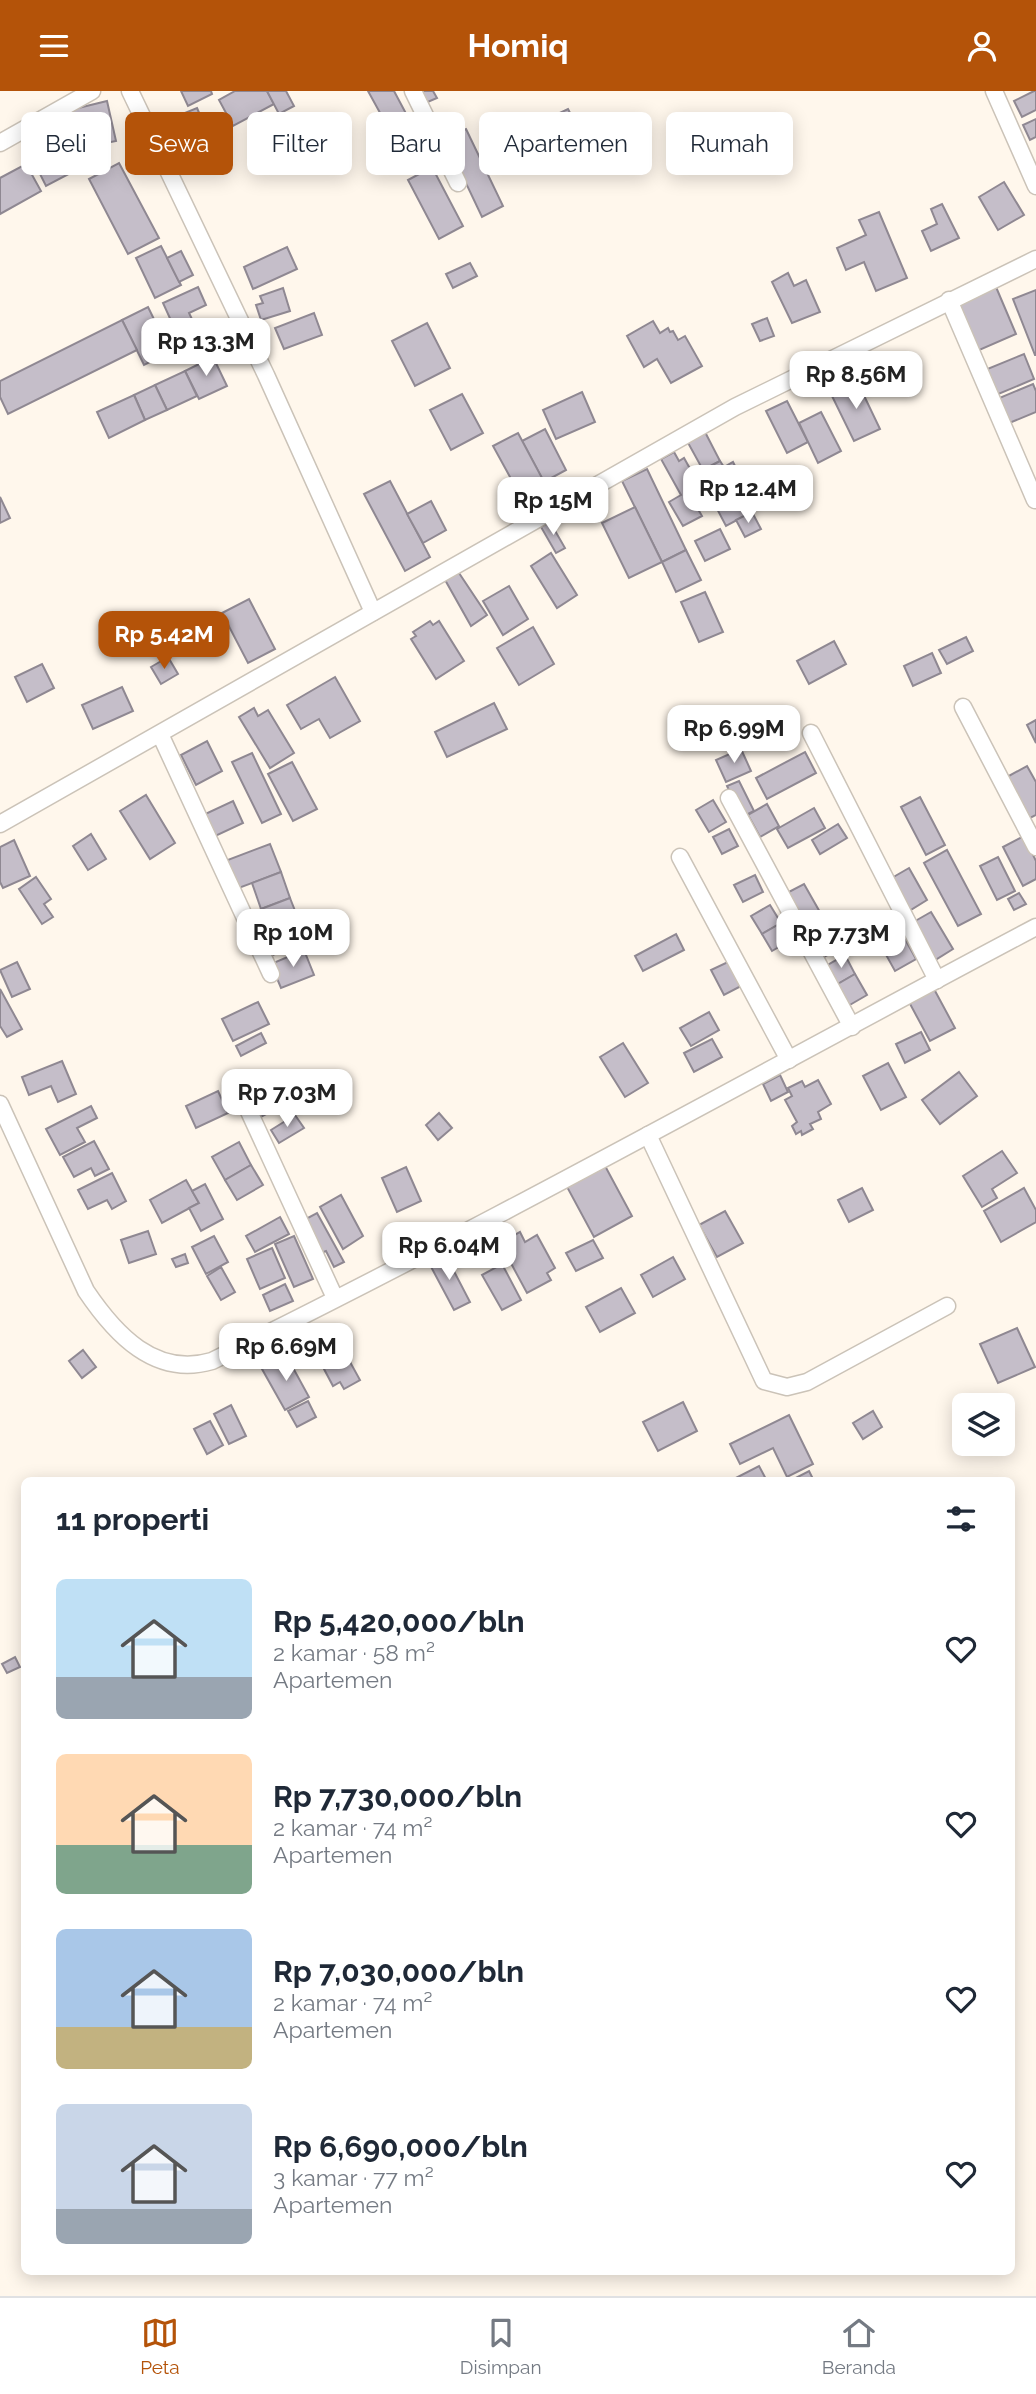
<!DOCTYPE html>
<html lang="id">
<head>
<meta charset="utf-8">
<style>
  :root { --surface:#fff; --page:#f6f6f7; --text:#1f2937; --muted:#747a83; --line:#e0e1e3; --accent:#b45309 }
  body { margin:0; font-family:Raleway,sans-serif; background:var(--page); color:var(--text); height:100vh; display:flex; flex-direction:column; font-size:26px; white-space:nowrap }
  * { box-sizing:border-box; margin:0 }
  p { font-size:23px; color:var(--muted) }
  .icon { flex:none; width:38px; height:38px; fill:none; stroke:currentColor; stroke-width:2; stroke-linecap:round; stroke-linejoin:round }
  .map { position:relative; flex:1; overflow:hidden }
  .details { position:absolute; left:21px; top:1386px; width:994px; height:798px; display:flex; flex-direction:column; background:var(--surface); border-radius:10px; box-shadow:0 4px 18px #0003 }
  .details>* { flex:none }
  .top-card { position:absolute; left:21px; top:21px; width:994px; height:63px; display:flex; gap:14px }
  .controls { position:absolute; left:952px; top:1302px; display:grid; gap:14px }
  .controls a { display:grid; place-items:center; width:63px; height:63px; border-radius:10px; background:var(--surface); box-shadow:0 4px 18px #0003; font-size:35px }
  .price { position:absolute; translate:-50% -60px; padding:0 16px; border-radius:14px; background:#fff; color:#222; font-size:23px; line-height:46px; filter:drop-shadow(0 2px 4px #0008) }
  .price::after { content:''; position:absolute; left:50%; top:42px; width:21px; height:16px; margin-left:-10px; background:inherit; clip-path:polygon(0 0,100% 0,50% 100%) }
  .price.selected { background:var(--accent); color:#fff }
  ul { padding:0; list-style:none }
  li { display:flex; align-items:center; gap:21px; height:175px; padding:0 35px }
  li span { display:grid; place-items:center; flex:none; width:196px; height:140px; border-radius:10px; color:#555 }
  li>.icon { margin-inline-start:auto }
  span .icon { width:84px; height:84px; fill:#fffc; stroke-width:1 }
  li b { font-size:30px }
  h2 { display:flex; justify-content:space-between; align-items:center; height:84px; padding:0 35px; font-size:30px }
  .pill { padding:0 24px; border-radius:10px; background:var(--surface); box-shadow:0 4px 18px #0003; font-size:24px; line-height:63px }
  .pill.selected { background:var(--accent); color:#fff }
  header { display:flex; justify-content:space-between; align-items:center; height:91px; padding:0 35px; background:var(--accent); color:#fff; font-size:32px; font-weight:700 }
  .tab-bar { display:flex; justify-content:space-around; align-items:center; height:98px; border-top:2px solid var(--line); background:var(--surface); font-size:19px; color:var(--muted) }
  .tab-bar a { display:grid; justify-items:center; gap:4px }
  .tab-bar .selected { color:var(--accent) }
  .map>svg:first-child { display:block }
  .building { fill:#c5bec9; stroke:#8f8892; stroke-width:2 }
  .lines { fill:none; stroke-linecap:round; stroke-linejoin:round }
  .minor-casing { stroke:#cbc3b8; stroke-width:19 }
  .minor { stroke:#fff; stroke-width:16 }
</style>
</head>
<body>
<header><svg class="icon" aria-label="menu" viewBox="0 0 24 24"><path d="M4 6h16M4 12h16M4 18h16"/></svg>Homiq<svg class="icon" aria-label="person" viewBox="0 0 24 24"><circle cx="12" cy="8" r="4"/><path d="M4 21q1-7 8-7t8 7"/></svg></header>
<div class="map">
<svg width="1036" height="2205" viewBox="0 0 1036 2205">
  <rect width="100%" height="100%" fill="#fff7ec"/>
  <g class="building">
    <polygon points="181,0 211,0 212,3 188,15"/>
    <polygon points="235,0 267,0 274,13 233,35 219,9"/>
    <polygon points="267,0 286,0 294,15 279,23"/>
    <polygon points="368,0 394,0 410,30 390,40"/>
    <polygon points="417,0 433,0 437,7 423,13"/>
    <polygon points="1034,0 1036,0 1036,19 1022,26 1014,10"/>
    <polygon points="107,10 116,50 76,58 66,20"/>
    <polygon points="197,17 212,52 185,63 170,28"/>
    <polygon points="568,18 579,39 544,56 534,34"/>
    <polygon points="1036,28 1036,46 1030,49 1023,34"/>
    <polygon points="466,38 503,115 482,126 445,48"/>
    <polygon points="60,46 67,58 41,74 33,61"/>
    <polygon points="418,46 431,70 408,81 395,57"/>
    <polygon points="70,59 80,77 46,95 37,77"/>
    <polygon points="119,72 159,147 128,163 89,88"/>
    <polygon points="26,73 41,100 0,123 0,87"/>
    <polygon points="432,76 463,135 439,148 408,89"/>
    <polygon points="1004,91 1024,124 998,139 979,106"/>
    <polygon points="942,113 959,147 931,160 922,140 937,133 931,118"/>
    <polygon points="879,121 907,187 876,200 864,171 846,179 837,157 866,144 859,129"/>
    <polygon points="161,155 181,194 155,207 136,167"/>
    <polygon points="287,156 297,178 253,198 244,176"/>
    <polygon points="181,160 193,184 179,191 167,167"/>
    <polygon points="470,172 477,185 453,197 446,183"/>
    <polygon points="788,182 794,195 806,189 820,221 792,232 772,191"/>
    <polygon points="198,196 206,214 189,222 199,243 213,236 221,252 188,267 163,212"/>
    <polygon points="996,196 1016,243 977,260 956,212"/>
    <polygon points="283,197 290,220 261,229 256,214 263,212 260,205"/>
    <polygon points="1036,199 1036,264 1035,264 1013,208"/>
    <polygon points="148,216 170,261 144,274 122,229"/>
    <polygon points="314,222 322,244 284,258 275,237"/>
    <polygon points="767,227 774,245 760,250 752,233"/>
    <polygon points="122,229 137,259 8,323 0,306 0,290"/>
    <polygon points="653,230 660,242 668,237 670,241 673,240 678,249 685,245 702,275 671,292 657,268 644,276 627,245"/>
    <polygon points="427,232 450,277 415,295 392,250"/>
    <polygon points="1024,263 1034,288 996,304 985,279"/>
    <polygon points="213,266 227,295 199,308 185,280"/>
    <polygon points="185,280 197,305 167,319 155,294"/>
    <polygon points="857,290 880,338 854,350 831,303"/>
    <polygon points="1033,293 1036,300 1036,321 1007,333 997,308"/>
    <polygon points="155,294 167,319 145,329 134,304"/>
    <polygon points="582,301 595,331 556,348 543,319"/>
    <polygon points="462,303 483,342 451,359 430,319"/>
    <polygon points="134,304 145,329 109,347 97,321"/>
    <polygon points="787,310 808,351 787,362 766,320"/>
    <polygon points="821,321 841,360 818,372 799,332"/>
    <polygon points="545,338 566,379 544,391 522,350"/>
    <polygon points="705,341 720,370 703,379 687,350"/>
    <polygon points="518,342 550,402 526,415 493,355"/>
    <polygon points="674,361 679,370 684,367 703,401 692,408 702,425 683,435 669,411 681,404 661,368"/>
    <polygon points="720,370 724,376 733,371 745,395 740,398 752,421 726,435 714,412 719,410 703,379"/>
    <polygon points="647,378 686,459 662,471 622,390"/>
    <polygon points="390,390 430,466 405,480 364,403"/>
    <polygon points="0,406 10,427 0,432"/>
    <polygon points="431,410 446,439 423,452 407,423"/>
    <polygon points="635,416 662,471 629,487 602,432"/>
    <polygon points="752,421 761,438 745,446 736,429"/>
    <polygon points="550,431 565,457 556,462 541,436"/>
    <polygon points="720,438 730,458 705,470 695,450"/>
    <polygon points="686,459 701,489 676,501 662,471"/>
    <polygon points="551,462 577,504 557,517 531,475"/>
    <polygon points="457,479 487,524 471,535 444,487"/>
    <polygon points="509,495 528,528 503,544 483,510"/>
    <polygon points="705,501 723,541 699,551 681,511"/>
    <polygon points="249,508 275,558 248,572 222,522"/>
    <polygon points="430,530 433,534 439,530 464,570 436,588 411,548 416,545 413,541"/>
    <polygon points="533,536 554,573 519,594 497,557"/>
    <polygon points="966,546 973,560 947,573 939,559"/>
    <polygon points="834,550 846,573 809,593 797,570"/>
    <polygon points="932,562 941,582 913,595 904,575"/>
    <polygon points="168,566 178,583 161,593 151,576"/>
    <polygon points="42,573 54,597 27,611 15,586"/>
    <polygon points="335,586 360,630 330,647 319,628 301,638 287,614"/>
    <polygon points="122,596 133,620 93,638 82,614"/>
    <polygon points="494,612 507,638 447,666 435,641"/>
    <polygon points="254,617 258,625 268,619 294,662 270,677 239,626"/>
    <polygon points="1036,629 1036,652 1027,634"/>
    <polygon points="207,650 222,680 196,694 181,664"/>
    <polygon points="741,658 751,680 726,691 716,669"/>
    <polygon points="805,661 816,682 767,708 756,687"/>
    <polygon points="252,662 281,723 262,732 232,671"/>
    <polygon points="292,671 317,718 293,730 268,683"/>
    <polygon points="1027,675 1036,691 1036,724 1030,727 1007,686"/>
    <polygon points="739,690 754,720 742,726 727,695"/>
    <polygon points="146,704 175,752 150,768 120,720"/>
    <polygon points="920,706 945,754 926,764 901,716"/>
    <polygon points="713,709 726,731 709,741 696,719"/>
    <polygon points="233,710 243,732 211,747 201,725"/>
    <polygon points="767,713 779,735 760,746 748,724"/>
    <polygon points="814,717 825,737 788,757 777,738"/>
    <polygon points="838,733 847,747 820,763 812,749"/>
    <polygon points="729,738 738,755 722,763 713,746"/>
    <polygon points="91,743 106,768 88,779 73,755"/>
    <polygon points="1024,745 1036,770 1036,788 1023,795 1003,756"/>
    <polygon points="14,749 30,785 3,797 0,791 0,756"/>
    <polygon points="270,753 281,781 236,798 225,770"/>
    <polygon points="947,759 981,823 958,835 924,772"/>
    <polygon points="998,766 1015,800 997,809 980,775"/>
    <polygon points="909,777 927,809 909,820 890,788"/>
    <polygon points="281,781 290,807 261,818 252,792"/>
    <polygon points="755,784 763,801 743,811 734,794"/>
    <polygon points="36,786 51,808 44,813 53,826 42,833 19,798"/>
    <polygon points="804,793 825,830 806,841 785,803"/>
    <polygon points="1019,802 1026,813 1014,819 1008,808"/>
    <polygon points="290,807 299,830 270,841 261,818"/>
    <polygon points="770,814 781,832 762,843 751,825"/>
    <polygon points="931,821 953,858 932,871 910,833"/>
    <polygon points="891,823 916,868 895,880 870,835"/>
    <polygon points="781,832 791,849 772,860 762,843"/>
    <polygon points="288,834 296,855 265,867 256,846"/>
    <polygon points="832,840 841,857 822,867 813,851"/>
    <polygon points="676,843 684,859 643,880 635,865"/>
    <polygon points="304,859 314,884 281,897 271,873"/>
    <polygon points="845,864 855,883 836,894 826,875"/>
    <polygon points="730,870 743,894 724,904 711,879"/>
    <polygon points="17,871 30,898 12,906 0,879"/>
    <polygon points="855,883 867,904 848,915 836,894"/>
    <polygon points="0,898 22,938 7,946 0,935"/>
    <polygon points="934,898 955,937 930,950 909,911"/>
    <polygon points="258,911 269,933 233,950 222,928"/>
    <polygon points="709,921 719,939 691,955 680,937"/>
    <polygon points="921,941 930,959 905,972 896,953"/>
    <polygon points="261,942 266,952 241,965 236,955"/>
    <polygon points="712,948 722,966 694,981 684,962"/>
    <polygon points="623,952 648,992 625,1006 600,966"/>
    <polygon points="62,970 76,1003 58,1011 51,995 29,1004 22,986"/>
    <polygon points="888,972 906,1006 881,1019 863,985"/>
    <polygon points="250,981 260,999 250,1005 240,986"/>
    <polygon points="959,981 977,1005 940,1033 922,1009"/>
    <polygon points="780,984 788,1001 771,1010 763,993"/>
    <polygon points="818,989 831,1013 818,1021 821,1028 810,1033 813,1038 802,1044 801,1040 796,1043 792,1035 797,1031 785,1009 792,1005 788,997 802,990 805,996"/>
    <polygon points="218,1000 228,1022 196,1037 186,1015"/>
    <polygon points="262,1005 270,1021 257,1028 249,1012"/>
    <polygon points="91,1015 97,1027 77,1037 85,1051 60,1064 46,1038"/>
    <polygon points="439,1022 452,1037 438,1049 426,1034"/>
    <polygon points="295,1024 304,1037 279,1052 271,1039"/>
    <polygon points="94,1050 109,1078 95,1085 91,1077 74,1086 63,1066"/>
    <polygon points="239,1051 251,1074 225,1089 212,1066"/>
    <polygon points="1002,1060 1017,1082 992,1098 997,1107 982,1116 963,1085"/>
    <polygon points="604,1073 632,1125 594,1146 566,1094"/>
    <polygon points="251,1074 263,1094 237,1109 225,1089"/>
    <polygon points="406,1076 421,1110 397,1121 382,1087"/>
    <polygon points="112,1082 126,1110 112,1118 107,1109 88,1118 78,1099"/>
    <polygon points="186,1089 199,1112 162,1132 150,1109"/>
    <polygon points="205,1093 223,1128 201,1140 189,1117 199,1112 192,1100"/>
    <polygon points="862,1097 873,1119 849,1131 838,1109"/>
    <polygon points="1024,1097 1036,1119 1036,1131 1001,1151 984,1120"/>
    <polygon points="341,1104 363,1145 343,1158 320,1116"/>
    <polygon points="725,1120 743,1152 717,1166 699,1134"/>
    <polygon points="317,1122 344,1171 334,1176 326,1160 321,1162 304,1129"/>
    <polygon points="280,1126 289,1143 255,1161 246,1145"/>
    <polygon points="148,1140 156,1163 129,1172 121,1149"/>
    <polygon points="520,1141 525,1151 537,1144 555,1177 547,1182 551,1189 527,1202 506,1163 514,1159 508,1148"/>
    <polygon points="214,1145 228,1171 206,1183 192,1156"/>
    <polygon points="294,1145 313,1188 294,1196 275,1153"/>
    <polygon points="593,1149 603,1167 576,1180 566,1162"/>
    <polygon points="272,1157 285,1187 260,1198 247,1168"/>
    <polygon points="185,1163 188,1172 176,1176 172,1168"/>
    <polygon points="445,1163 470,1211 454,1219 429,1172"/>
    <polygon points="673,1166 685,1188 653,1206 641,1184"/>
    <polygon points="502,1173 521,1209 502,1219 482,1184"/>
    <polygon points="221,1176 235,1201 221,1209 207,1185"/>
    <polygon points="285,1193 293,1210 270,1220 263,1204"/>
    <polygon points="621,1197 635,1222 600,1241 586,1216"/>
    <polygon points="1017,1237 1035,1276 998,1292 980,1253"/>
    <polygon points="83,1259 96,1276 82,1287 69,1270"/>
    <polygon points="344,1260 360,1289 344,1298 340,1291 333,1295 324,1278 332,1273 329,1268"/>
    <polygon points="286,1264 309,1306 285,1319 262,1278"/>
    <polygon points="308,1310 316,1326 297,1336 288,1320"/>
    <polygon points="683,1311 697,1340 658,1360 643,1331"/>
    <polygon points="231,1314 246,1345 229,1353 214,1323"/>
    <polygon points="873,1320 882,1336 863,1348 853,1332"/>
    <polygon points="789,1324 813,1373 787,1386 773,1357 740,1373 730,1353"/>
    <polygon points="210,1330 223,1354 207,1363 194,1338"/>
    <polygon points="759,1375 767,1390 730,1390"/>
    <polygon points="809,1380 814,1390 790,1390"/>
    <polygon points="15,1566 20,1576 7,1582 2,1573"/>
  </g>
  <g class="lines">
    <defs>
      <g id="minor">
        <polyline points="130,0 266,284 373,521"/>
        <polyline points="413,0 458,92"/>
        <polyline points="994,0 1036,95"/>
        <polyline points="0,52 92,0"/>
        <polyline points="949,209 1035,409"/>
        <polyline points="963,616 1036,756"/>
        <polyline points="811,642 937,889"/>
        <polyline points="160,643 271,883"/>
        <polyline points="729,707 852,936"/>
        <polyline points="0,733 735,316 1036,168"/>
        <polyline points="680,766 789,969"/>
        <polyline points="240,1001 335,1207"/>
        <path d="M0 1013 86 1200C115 1243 155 1287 212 1270 491 1133 762 981 1036 836"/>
        <polyline points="648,1044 764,1290 787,1296 807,1291 947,1215"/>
      </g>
    </defs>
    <use href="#minor" class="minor-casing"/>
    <use href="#minor" class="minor"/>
  </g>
</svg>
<div class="controls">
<a><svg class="icon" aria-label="layers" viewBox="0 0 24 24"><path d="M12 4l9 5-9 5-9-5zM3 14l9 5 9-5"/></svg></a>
</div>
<b class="price" style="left:206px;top:287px">Rp 13.3M</b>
<b class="price" style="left:856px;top:320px">Rp 8.56M</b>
<b class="price" style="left:748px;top:434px">Rp 12.4M</b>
<b class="price" style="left:553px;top:446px">Rp 15M</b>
<b class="price selected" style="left:164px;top:580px">Rp 5.42M</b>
<b class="price" style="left:734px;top:674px">Rp 6.99M</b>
<b class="price" style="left:293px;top:878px">Rp 10M</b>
<b class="price" style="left:841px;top:879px">Rp 7.73M</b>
<b class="price" style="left:287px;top:1038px">Rp 7.03M</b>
<b class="price" style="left:449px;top:1191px">Rp 6.04M</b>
<b class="price" style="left:286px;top:1292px">Rp 6.69M</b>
<div class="top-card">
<a class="pill">Beli</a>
<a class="pill selected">Sewa</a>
<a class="pill">Filter</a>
<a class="pill">Baru</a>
<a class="pill">Apartemen</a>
<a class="pill">Rumah</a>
</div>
<section class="details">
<h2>11 properti<svg class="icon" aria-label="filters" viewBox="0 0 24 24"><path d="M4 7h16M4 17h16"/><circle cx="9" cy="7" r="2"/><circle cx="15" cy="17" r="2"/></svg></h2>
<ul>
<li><span style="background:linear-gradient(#bfe0f5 70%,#9aa5b1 0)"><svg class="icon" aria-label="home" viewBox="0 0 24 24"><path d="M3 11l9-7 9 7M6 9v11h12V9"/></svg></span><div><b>Rp 5,420,000/bln</b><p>2 kamar · 58 m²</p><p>Apartemen</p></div><svg class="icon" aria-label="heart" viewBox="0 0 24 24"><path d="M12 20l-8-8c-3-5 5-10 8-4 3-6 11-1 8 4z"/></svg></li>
<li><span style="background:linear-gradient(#ffd9b3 65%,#7fa58c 0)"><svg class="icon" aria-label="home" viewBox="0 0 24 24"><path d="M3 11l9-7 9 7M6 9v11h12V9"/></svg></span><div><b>Rp 7,730,000/bln</b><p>2 kamar · 74 m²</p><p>Apartemen</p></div><svg class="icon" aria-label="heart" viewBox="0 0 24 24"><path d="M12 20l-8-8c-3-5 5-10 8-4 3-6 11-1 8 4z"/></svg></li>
<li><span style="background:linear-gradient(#a9c7e8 70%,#c2b280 0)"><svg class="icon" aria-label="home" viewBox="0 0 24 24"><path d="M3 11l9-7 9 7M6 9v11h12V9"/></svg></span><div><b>Rp 7,030,000/bln</b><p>2 kamar · 74 m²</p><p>Apartemen</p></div><svg class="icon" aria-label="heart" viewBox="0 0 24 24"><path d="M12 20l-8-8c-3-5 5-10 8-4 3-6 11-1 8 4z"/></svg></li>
<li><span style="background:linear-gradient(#c9d6e8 75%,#9aa5b1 0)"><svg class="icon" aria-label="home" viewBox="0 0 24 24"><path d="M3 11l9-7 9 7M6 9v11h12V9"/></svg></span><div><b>Rp 6,690,000/bln</b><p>3 kamar · 77 m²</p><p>Apartemen</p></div><svg class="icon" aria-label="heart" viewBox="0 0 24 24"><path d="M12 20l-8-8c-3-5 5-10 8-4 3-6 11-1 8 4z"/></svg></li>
</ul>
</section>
</div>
<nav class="tab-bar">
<a class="selected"><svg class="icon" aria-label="map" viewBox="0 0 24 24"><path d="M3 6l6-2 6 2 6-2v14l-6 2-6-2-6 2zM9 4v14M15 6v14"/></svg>Peta</a>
<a><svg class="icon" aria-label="saved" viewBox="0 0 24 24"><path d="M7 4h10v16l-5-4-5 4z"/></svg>Disimpan</a>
<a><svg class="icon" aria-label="home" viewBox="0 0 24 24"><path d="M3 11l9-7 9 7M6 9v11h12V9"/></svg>Beranda</a>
</nav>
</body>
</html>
